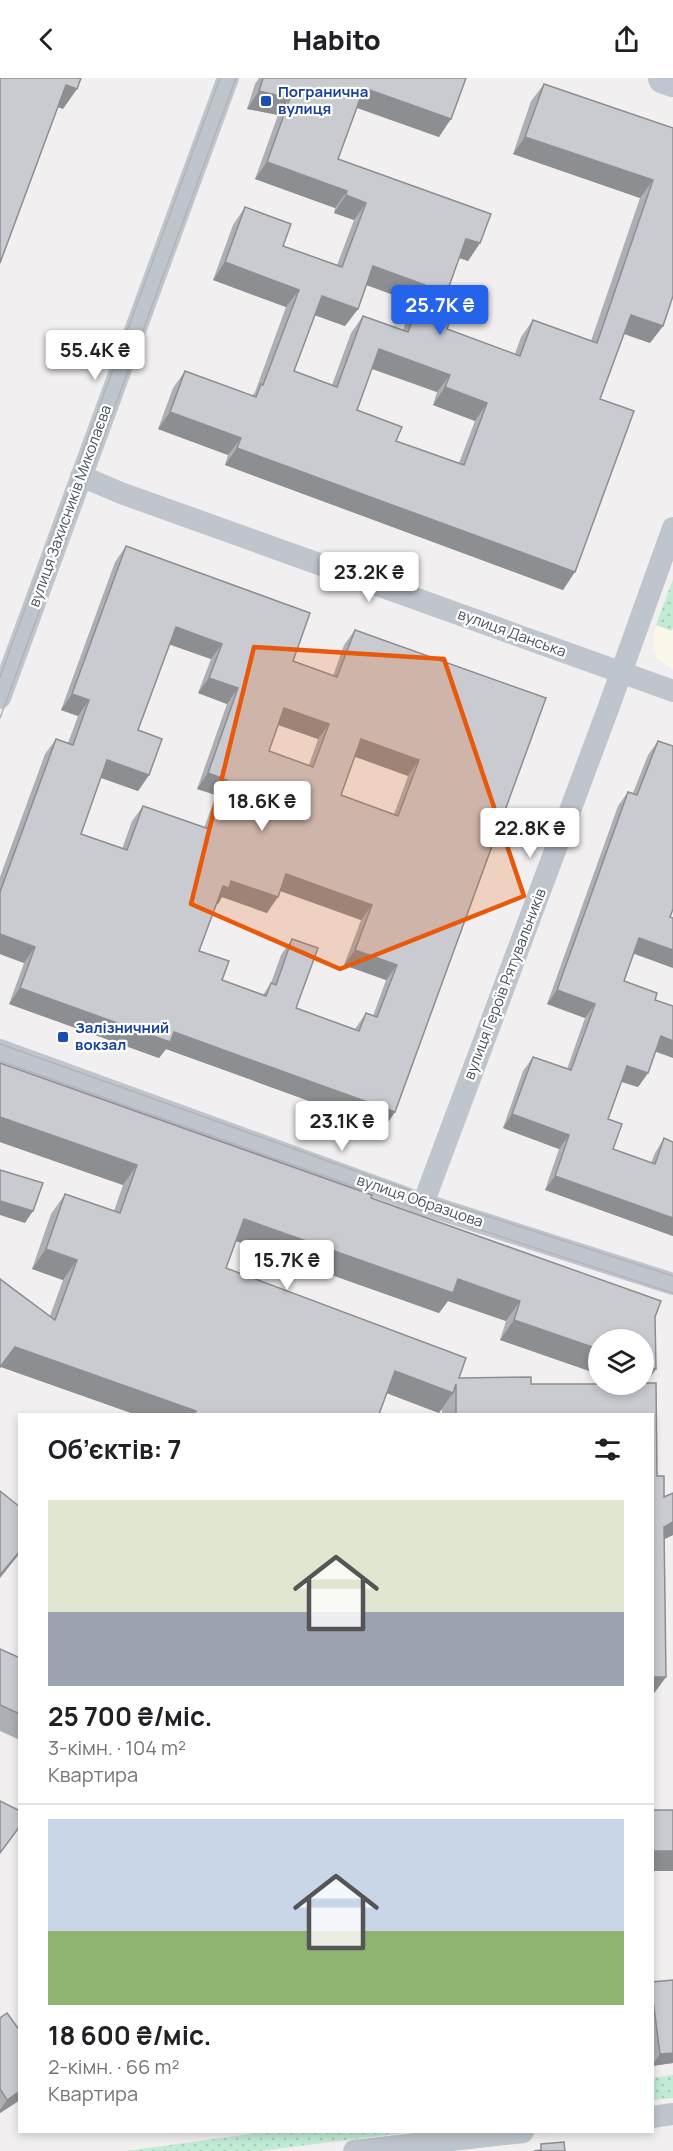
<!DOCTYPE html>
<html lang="uk">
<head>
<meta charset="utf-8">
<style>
  :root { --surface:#fff; --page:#f2f2f2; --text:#202124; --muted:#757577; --line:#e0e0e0; --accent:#2563eb }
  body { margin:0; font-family:Manrope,sans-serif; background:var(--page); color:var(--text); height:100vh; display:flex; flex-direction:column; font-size:22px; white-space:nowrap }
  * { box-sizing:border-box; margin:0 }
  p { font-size:20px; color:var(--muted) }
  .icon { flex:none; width:33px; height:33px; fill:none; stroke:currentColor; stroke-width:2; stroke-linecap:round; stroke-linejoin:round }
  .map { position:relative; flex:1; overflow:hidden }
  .sheet { position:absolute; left:18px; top:1335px; width:636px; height:720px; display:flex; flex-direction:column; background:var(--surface); border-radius:0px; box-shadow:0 3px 9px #0003 }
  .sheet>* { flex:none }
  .controls { position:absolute; left:588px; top:1251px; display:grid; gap:12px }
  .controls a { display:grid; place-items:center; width:66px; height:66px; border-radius:50%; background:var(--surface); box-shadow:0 3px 9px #0003; font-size:30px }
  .price { position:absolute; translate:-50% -51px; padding:0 14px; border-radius:6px; background:#fff; color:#222; font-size:20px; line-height:39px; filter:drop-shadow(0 2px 3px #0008) }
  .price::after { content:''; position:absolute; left:50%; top:36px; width:18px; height:14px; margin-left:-9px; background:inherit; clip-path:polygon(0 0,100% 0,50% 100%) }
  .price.selected { background:var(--accent); color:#fff }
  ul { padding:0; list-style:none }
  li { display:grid; align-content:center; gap:12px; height:318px; padding:0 30px }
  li+li { border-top:2px solid var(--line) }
  li span { display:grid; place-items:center; height:186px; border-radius:0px; color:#555 }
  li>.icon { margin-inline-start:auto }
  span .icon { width:108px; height:108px; fill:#fffc; stroke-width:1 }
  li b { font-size:26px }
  h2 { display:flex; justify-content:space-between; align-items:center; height:72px; padding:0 30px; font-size:26px }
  header { display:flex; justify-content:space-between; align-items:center; height:78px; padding:0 30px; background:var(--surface); font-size:27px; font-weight:800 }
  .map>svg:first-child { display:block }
  .commercial { fill:#fbf7ea }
  .grass { fill:url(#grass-dots) }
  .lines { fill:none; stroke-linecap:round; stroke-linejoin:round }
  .minor { stroke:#bec5cd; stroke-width:22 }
  .secondary { stroke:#bec6d1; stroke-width:32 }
  .tram { stroke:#b2b4b9; stroke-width:1.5 }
  .wall { fill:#adafb4; fill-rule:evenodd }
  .shaded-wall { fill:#8d8e92 }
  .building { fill:#c9cbd1; stroke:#8d8e92; stroke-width:1.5; fill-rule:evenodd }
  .marked { fill:#e8590c; fill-opacity:0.2; stroke:#e8590c; stroke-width:4.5; stroke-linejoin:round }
  .transit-dot { fill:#1a4fb4; stroke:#fff; stroke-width:2 }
  .labels { text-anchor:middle; stroke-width:4.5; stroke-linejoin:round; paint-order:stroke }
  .transit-label { font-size:15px; font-weight:bold; fill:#164399; stroke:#fff; text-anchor:start }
  .street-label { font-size:15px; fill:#48515b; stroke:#fff }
</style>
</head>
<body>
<header><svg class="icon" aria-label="back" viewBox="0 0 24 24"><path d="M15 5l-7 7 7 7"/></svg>Habito<svg class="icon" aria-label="share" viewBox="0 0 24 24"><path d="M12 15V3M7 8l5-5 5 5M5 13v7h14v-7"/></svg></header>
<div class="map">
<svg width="673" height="2073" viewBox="0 0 673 2073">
  <defs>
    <pattern id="grass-dots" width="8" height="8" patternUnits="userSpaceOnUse" patternTransform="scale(1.5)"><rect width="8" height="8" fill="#c1ebd5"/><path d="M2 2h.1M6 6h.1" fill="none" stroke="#a7cbb9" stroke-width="1.8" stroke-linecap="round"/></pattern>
  </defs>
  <rect width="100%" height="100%" fill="#f1efef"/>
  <polygon class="commercial" points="673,501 673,592 657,581 653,570 653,557"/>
  <g class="grass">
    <polygon points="673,501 673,549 672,553 656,547"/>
    <polygon points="673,1997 673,2020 653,2022 653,2000"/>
    <polygon points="266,2054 410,2054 260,2073 126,2073"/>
  </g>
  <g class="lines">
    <g class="minor">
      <polyline points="81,398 121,415 673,613"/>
      <polyline points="0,620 228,0"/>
      <polyline points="0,972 423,1126 673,1206"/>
      <polyline points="423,1126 608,631 673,450"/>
      <polyline points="652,2039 673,2036"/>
      <polyline points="354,2073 523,2054"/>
    </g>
    <polyline class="secondary" points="664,0 673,3"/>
    <g class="tram">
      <polyline points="0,599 220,0"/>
      <polyline points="0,640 236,0"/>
      <polyline points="0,966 440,1123 673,1198"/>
      <polyline points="0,983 435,1137 673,1215"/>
    </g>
  </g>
  <g class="wall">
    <path d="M259 0H466L439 59 357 30 338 81 480 165 468 183 459 180 443 225 447 251 515 276 521 259 533 242 591 263 640 120 513 76 531 23 544 6 673 50 663 248 650 265 624 256 600 321 563 512 225 387 228 377 158 351 173 310 185 293 252 318 255 314 286 229 213 202 233 147 245 129 283 168 337 187 354 142 334 135 335 130 255 101 278 37 247 31 255 6ZM366 207 413 224 403 252 363 238 351 255 332 307 294 293 314 237 345 248 358 231ZM372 291 437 314 433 327 475 343 459 385 396 363 357 332Z"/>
    <path d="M126 468 293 583 333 598 344 567 355 552 546 620 395 1034 384 1050 166 971 159 980 9 926 24 885 0 876V799L45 676 56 661 68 665 78 638 61 632 115 484ZM170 566 211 581 198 615 227 626 197 711 216 717 204 750 143 728 132 743 122 771 81 756 101 700 138 713 149 697 138 652ZM278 647 318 661 309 687 269 673ZM355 678 408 698 394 736 341 717ZM280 813 361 842 344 887 386 902 373 938 366 935 355 951 296 930 292 861 281 877 271 905 263 917 222 902 199 873 216 826H218L222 819 267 835Z"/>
    <polygon points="658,663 634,876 624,903 655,922 655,974 648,995 638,1009 621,1004 608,1041 613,1071 651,1085 655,1075 664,1060 673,1158 545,1112 559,1071 503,1050 523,993 533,979 567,991 585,940 547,926 618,728 628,714 633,715 648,677"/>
    <path d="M0 985 372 1117 371 1120 661 1223 655 1239 656 1291 646 1305H656L657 1398H664V1419L673 1415V1457L664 1461 666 1599 652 1618V1336H442V1330L439 1335 387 1315 379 1336H134L1 1289 0 1290V1201L50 1238 63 1202 32 1191 51 1136 65 1116 114 1133 123 1107 0 1064ZM236 1163 439 1235 448 1223 506 1243 500 1262 598 1296V1262H644V1306H531V1299L459 1300 466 1280 226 1190Z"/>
    <polygon points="0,1571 20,1580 20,1662 0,1653"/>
    <polygon points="652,1904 673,1985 652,1988"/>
    <polygon points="0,1940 20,1953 20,2022 0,2035"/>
  </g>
  <g class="shaded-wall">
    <polygon points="66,7 77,11 63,31 51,27"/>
    <polygon points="364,10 451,41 439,59 352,28"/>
    <polygon points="259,13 290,20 278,37 247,31"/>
    <polygon points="525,59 653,102 640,120 513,76"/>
    <polygon points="267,84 347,113 335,130 255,101"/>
    <polygon points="346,117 366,125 354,142 334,135"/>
    <polygon points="466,161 480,165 468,183 454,178"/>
    <polygon points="225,184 299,212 286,229 213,202"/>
    <polygon points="373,188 425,207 413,224 361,205"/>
    <polygon points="322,218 358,231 345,248 309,235"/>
    <polygon points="631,237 663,248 650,265 619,254"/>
    <polygon points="379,271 450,297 437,314 367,289"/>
    <polygon points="445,309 487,325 475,343 433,327"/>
    <polygon points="170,334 241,360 228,377 158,351"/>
    <polygon points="237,370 575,494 563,512 225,387"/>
    <polygon points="176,549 222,566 211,581 165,565"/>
    <polygon points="209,600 238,610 227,626 198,615"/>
    <polygon points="72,616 89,622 78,638 61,632"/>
    <polygon points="284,630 329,646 318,661 273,645"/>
    <polygon points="361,661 419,682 408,698 350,677"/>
    <polygon points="107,682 149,697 138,713 96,698"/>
    <polygon points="208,695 227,702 216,717 197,711"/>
    <polygon points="286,796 372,827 361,842 275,811"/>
    <polygon points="231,803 278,819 267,835 222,819 218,826 212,824 223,808"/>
    <polygon points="0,856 35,869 24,885 0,876"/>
    <polygon points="639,860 673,872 673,890 629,874"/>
    <polygon points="355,872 397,887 386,902 344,887"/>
    <polygon points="20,910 174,954 395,1034 384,1050 166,971 159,980 9,926"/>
    <polygon points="557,912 595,926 585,940 547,926"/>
    <polygon points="661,958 673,963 673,980 651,972"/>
    <polygon points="627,988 648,995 638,1009 617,1002"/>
    <polygon points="512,1036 569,1057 559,1071 503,1050"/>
    <polygon points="0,1039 137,1087 123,1107 0,1064"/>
    <polygon points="555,1098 673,1140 673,1158 545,1112"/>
    <polygon points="0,1123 33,1133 25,1145 0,1137"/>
    <polygon points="244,1141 458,1201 520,1223 506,1243 448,1223 439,1235 230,1161"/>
    <polygon points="46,1171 77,1182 63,1202 32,1191"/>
    <polygon points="514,1242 598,1271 598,1296 500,1262"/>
    <polygon points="15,1269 196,1333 194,1336 134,1336 1,1289 0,1290"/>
    <polygon points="644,1287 656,1291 642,1311 644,1306"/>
    <polygon points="395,1293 453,1315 439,1335 381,1313"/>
    <polygon points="673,1444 673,1457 652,1467 664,1449"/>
    <polygon points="20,1473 20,1475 0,1500 0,1497"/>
    <polygon points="652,1599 666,1599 652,1618"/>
    <rect x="652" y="1773" width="21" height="20"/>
    <polygon points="673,1975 673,1985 652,1988 660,1976"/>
    <polygon points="20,2013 20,2022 0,2035 0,2032 7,2022"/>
  </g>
  <g class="building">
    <polygon points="0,0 81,0 77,11 66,7 0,185"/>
    <path d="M263 0H466L451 41 364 10 338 81 491 136 480 165 466 161 443 225 454 230 447 251 520 278 533 242 597 265 653 102 525 59 544 6 673 50V218L663 248 631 237 600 321 634 333 575 494 237 370 241 360 170 334 185 293 256 319 261 306 263 307 299 212 225 184 245 129 291 146 283 168 342 189 366 125 346 117 347 113 267 84 290 20 259 13ZM373 188 425 207 408 254 363 238 337 309 294 293 322 218 358 231ZM379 271 450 297 445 309 487 325 464 387 396 363 402 349 357 332Z"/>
    <path d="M126 468 310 535 293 583 337 599 355 552 546 620 395 1034 174 954 170 964 20 910 35 869 0 856V814L56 661 73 667 89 622 72 616ZM176 549 222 566 209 600 238 610 208 695 227 702 209 751 143 728 127 772 81 756 107 682 149 697 162 661 138 652ZM284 630 329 646 313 689 269 673ZM361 661 419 682 398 738 341 717ZM286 796 372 827 355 872 397 887 377 939 366 935 359 953 296 930 318 870 292 861 276 907 271 905 266 918 222 902 229 883 199 873 223 808 229 810 231 803 278 819Z"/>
    <polygon points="658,663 673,668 673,831 670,839 673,840 673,872 639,860 624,903 657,915 655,922 673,928 673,963 661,958 648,995 627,988 608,1041 622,1046 613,1071 655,1086 664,1060 673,1064 673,1140 555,1098 569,1057 512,1036 533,979 571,992 595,926 557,912 628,714 637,717"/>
    <polygon points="0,985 372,1117 371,1120 661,1223 655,1239 656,1291 644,1287 644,1262 598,1262 598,1271 514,1242 520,1223 458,1201 453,1215 244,1141 226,1190 466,1280 459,1300 531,1299 531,1306 644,1306 644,1305 656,1305 657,1398 664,1398 664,1419 673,1415 673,1444 664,1449 666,1599 652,1599 652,1336 456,1336 456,1306 453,1315 395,1293 379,1336 195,1336 196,1333 15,1269 0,1289 0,1201 55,1242 77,1182 46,1171 65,1116 120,1135 137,1087 0,1039"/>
    <polygon points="0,1092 43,1105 33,1133 0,1123"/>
    <polygon points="0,1413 20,1429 20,1473 0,1497"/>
    <polygon points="0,1571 20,1580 20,1636 0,1627"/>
    <polygon points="0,1723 20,1733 20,1748 0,1775"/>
    <rect x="652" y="1732" width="21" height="41"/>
    <polygon points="673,1902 673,1975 660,1976 652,1914 652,1904"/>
    <polygon points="7,1935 20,1953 20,2013 7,2022 0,2011 0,1940"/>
    <polygon points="564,2064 565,2073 534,2073 541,2072 541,2066"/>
  </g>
  <path class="marked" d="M254 569 444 581 524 818 340 891 191 826Z"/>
  <g class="transit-dot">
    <rect x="260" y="17" width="12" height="12" rx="3"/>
    <rect x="57" y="953" width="12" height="12" rx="3"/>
  </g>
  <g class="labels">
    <g class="transit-label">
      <text x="278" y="19">Погранична<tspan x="278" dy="17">вулиця</tspan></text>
      <text x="75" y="955">Залізничний<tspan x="75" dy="17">вокзал</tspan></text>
    </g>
    <g class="street-label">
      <text transform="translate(70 428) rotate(-70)" y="5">вулиця Захисників Миколаєва</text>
      <text transform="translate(512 555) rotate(20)" y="5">вулиця Данська</text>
      <text transform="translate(505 906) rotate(-69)" y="5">вулиця Героїв Рятувальників</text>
      <text transform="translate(420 1123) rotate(19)" y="5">вулиця Образцова</text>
    </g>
  </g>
</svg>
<div class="controls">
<a><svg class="icon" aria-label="layers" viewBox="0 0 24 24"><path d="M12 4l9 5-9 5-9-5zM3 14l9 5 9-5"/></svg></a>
</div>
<b class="price selected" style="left:440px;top:258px">25.7K ₴</b>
<b class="price" style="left:95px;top:303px">55.4K ₴</b>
<b class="price" style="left:369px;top:525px">23.2K ₴</b>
<b class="price" style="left:262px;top:754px">18.6K ₴</b>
<b class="price" style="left:530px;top:781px">22.8K ₴</b>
<b class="price" style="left:342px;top:1074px">23.1K ₴</b>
<b class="price" style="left:287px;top:1213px">15.7K ₴</b>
<section class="sheet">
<h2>Об’єктів: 7<svg class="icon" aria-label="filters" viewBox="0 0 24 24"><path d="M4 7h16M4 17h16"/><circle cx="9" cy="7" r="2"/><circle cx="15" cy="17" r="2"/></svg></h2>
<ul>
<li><span style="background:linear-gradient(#dfe7d0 60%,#9aa5b1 0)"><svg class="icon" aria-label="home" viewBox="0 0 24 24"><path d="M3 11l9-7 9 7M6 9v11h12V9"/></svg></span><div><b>25 700 ₴/міс.</b><p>3-кімн. · 104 m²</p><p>Квартира</p></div></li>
<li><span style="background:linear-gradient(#c9d6e8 60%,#8fb573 0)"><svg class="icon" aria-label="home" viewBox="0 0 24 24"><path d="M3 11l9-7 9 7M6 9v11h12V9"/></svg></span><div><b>18 600 ₴/міс.</b><p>2-кімн. · 66 m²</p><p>Квартира</p></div></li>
</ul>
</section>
</div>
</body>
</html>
